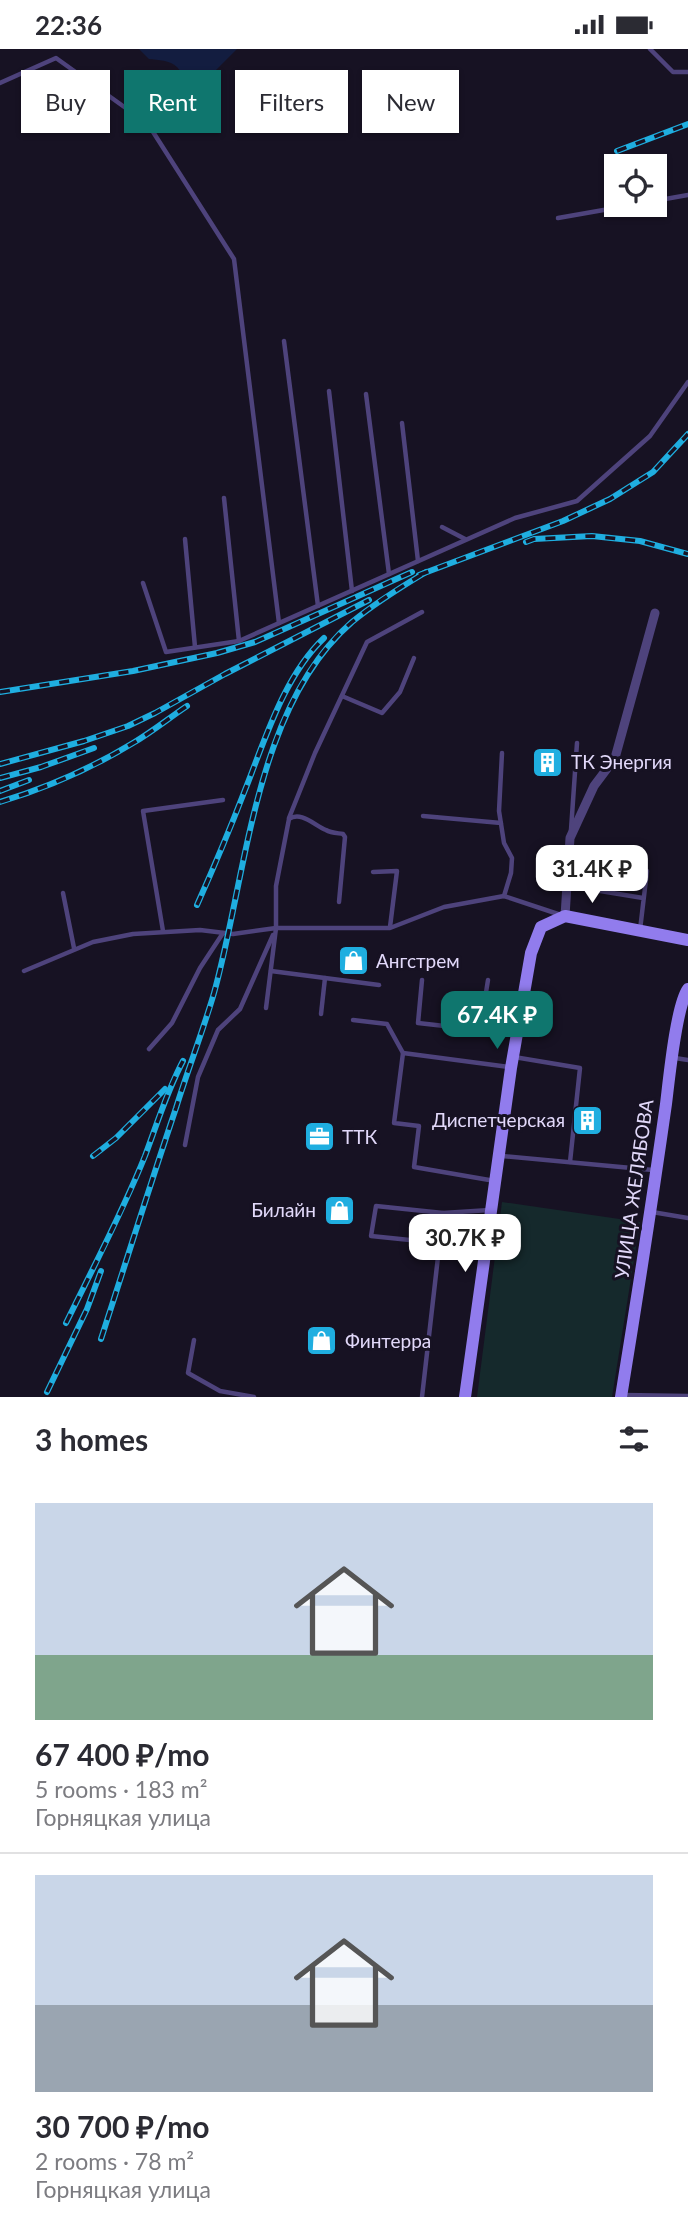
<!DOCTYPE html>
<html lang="en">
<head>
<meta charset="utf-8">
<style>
  :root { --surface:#fff; --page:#f2f2f3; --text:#2b2b33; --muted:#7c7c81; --line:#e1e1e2; --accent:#0f766e }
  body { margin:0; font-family:Lato,sans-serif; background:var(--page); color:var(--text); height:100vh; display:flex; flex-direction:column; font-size:26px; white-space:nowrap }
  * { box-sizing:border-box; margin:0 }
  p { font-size:23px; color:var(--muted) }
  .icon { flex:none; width:38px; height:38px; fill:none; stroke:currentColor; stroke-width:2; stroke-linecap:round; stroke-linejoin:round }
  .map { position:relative; height:1348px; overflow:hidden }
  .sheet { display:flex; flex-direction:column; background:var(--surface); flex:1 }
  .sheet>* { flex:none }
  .banner { position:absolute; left:21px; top:21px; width:648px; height:63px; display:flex; gap:14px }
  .fabs { position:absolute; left:604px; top:105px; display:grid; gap:14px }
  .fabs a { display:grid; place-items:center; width:63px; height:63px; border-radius:0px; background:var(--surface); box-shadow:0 2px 5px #0004; font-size:35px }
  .price { position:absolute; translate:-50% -60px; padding:0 16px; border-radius:14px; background:#fff; color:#222; font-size:23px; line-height:46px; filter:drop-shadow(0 2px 4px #0008) }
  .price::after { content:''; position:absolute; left:50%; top:42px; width:21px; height:16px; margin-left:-10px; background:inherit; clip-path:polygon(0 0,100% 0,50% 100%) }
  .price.selected { background:var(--accent); color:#fff }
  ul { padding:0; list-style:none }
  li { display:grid; align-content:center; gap:14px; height:371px; padding:0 35px }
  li+li { border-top:2px solid var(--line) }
  li span { display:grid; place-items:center; height:217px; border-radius:0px; color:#555 }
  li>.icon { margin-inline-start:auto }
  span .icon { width:126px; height:126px; fill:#fffc; stroke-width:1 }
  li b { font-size:30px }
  h2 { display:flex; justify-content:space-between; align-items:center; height:84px; padding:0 35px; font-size:30px }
  .chip { padding:0 24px; border-radius:0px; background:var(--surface); box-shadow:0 2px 5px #0004; font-size:24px; line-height:63px }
  .chip.selected { background:var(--accent); color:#fff }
  .status { display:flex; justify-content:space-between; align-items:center; height:49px; padding:0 35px; background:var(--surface); direction:ltr }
  .status svg { height:19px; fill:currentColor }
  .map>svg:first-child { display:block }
  .green { fill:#15292c }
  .water { fill:#131d40 }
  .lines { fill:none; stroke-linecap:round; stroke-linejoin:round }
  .lane { stroke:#4e437c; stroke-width:4.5 }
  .street { stroke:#4e437c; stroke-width:9 }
  .secondary { stroke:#917ced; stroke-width:12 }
  .rail-casing { stroke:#1faee0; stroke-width:6 }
  .rail { stroke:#171223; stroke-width:3.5; stroke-dasharray:10; stroke-linecap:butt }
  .labels { text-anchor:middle; stroke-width:6; stroke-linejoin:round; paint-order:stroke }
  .poi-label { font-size:19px; fill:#e2d9fa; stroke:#171223; text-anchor:start }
  .street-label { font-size:19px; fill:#e2d9fa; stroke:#171223 }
</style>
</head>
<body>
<div class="status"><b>22:36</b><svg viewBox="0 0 49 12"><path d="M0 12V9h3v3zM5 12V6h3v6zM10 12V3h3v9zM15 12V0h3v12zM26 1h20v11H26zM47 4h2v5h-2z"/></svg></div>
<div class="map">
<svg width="688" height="1348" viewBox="0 0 688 1348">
  <rect width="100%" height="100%" fill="#171223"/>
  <polygon class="green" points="502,1153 640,1173 612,1348 477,1348"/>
  <path class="water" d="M139 0H237L212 25 210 36C183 36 192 35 177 18 170 11 158 11 149 10Z"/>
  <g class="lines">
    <g class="lane">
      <polyline points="650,0 673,23 688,23"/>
      <polyline points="0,34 56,9 148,75 234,210 279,574"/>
      <polyline points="654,152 688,146"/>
      <polyline points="558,169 632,156"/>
      <polyline points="284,292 318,557"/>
      <polyline points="329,342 352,542"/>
      <polyline points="366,345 389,525"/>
      <polyline points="402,374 418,512"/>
      <polyline points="224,449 239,592"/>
      <polyline points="442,478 465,490"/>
      <polyline points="185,490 195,598"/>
      <polyline points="143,534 166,603 239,592 515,469 577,452 650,387 688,333"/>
      <polyline points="342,647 382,664 400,643 414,609"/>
      <polyline points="502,704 499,762 504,794 512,809 511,824 504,847 561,866"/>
      <polyline points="423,767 501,774"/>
      <polyline points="289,769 315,704 367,593 422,563"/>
      <polyline points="571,781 577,694"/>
      <polyline points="373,823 397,822 390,878"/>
      <polyline points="63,844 74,899"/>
      <polyline points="640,881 647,822 592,814 588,840 643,849"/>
      <polyline points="163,882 143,762 223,751"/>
      <polyline points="24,922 93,893 133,885 200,881 233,885 276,879 390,879 444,858 504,847"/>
      <polyline points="271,922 379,936"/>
      <polyline points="422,931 418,974 480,981"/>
      <polyline points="488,931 480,981 516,986"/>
      <path d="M266 959 276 879V837L289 770C301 762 314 776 326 781 331 784 337 784 343 785L345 788 339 853"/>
      <polyline points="321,965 325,929"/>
      <polyline points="353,971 387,975 403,1004 394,1074 419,1077 414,1118 495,1132"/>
      <polyline points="149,1000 172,974 200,919 223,884"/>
      <polyline points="403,1004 509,1018"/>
      <polyline points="514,1008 580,1019 570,1113"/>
      <polyline points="675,1009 688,1011"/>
      <polyline points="185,1096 198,1028 218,981 240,960 273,886"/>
      <polyline points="502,1107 653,1121"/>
      <polyline points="652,1163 688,1169"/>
      <polyline points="439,1194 371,1187 376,1157 443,1164"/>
      <polyline points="194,1291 188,1324 220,1342 254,1348"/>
      <polyline points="623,1346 688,1347"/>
      <polyline points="422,1348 443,1164 490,1161"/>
    </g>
    <polyline class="street" points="565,867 570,789 594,737 615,709 655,564"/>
    <g class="secondary">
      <polyline points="465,1348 511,1019 531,904 541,878 565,867 688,891"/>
      <path d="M621 1348C637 1250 652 1153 666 1055 669 1031 676 957 688 940"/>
    </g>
    <defs>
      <g id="rail">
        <polyline points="617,102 688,75"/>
        <polyline points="526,493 534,490 592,487 640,492 688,505"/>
        <polyline points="419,526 563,472 610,450 653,423 688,385"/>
        <polyline points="0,643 133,622 217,604 255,593 412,523"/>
        <polyline points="0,715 84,692 128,677 155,664 225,625 369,551"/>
        <polyline points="0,729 41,718 94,699"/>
        <polyline points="0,742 29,731"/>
        <path d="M0 753C46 739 92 719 133 694 152 683 169 669 187 657"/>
        <path d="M197 856C214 818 230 780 245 741 265 691 284 627 324 589"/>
        <polyline points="93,1107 116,1089 165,1040"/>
        <path d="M66 1274C93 1219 122 1164 145 1107 157 1075 167 1042 183 1012"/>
        <path d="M101 1290C126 1213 150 1136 176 1059 188 1020 203 982 214 944 247 826 254 658 352 573 375 554 401 538 426 523"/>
        <polyline points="47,1343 87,1260 101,1222"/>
      </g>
    </defs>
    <use href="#rail" class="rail-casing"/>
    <use href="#rail" class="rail"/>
  </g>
  <defs>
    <symbol id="building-square" viewBox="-11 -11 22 22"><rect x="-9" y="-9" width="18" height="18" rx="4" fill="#1faee0" stroke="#171223"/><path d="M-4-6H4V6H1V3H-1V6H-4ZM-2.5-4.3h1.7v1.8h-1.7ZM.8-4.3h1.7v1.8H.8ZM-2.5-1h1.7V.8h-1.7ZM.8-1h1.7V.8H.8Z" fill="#fff"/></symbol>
    <symbol id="shop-square" viewBox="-11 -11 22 22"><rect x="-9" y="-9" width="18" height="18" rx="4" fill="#1faee0" stroke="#171223"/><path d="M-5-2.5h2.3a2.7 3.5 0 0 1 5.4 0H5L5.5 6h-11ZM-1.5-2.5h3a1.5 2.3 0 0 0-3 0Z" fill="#fff"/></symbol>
    <symbol id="office-square" viewBox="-11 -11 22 22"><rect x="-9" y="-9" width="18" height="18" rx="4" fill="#1faee0" stroke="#171223"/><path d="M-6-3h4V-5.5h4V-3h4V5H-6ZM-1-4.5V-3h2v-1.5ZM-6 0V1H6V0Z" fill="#fff"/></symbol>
  </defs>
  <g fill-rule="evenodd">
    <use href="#building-square" x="530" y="696" width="35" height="35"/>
    <use href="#shop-square" x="336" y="894" width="35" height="35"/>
    <use href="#building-square" x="570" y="1054" width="35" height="35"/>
    <use href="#office-square" x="302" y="1070" width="35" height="35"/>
    <use href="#shop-square" x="322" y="1144" width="35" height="35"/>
    <use href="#shop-square" x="304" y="1274" width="35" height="35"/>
  </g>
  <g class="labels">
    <g class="poi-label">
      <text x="571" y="720">ТК Энергия</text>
      <text x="376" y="919">Ангстрем</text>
      <text x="565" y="1078" text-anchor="end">Диспетчерская</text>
      <text x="342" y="1095">ТТК</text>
      <text x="316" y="1168" text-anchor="end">Билайн</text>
      <text x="345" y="1299">Финтерра</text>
    </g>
    <g class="street-label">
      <text transform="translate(634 1140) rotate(-82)" y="7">УЛИЦА ЖЕЛЯБОВА</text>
    </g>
  </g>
</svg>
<div class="fabs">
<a><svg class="icon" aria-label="locate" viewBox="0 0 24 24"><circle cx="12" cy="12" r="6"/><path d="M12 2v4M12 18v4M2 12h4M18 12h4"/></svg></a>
</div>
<b class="price" style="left:592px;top:856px">31.4K ₽</b>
<b class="price selected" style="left:497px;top:1002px">67.4K ₽</b>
<b class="price" style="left:465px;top:1225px">30.7K ₽</b>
<div class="banner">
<a class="chip">Buy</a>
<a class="chip selected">Rent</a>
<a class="chip">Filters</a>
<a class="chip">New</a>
</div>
</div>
<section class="sheet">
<h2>3 homes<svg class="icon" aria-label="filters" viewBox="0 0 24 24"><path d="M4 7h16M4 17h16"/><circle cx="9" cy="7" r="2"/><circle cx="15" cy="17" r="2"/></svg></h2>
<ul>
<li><span style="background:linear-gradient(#c9d6e8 70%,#7fa58c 0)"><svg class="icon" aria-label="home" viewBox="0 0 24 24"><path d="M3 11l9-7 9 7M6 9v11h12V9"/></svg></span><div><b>67 400 ₽/mo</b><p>5 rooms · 183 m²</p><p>Горняцкая улица</p></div></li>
<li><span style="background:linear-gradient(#c9d6e8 60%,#9aa5b1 0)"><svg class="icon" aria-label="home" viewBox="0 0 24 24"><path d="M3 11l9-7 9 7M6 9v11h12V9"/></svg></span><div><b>30 700 ₽/mo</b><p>2 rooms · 78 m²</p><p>Горняцкая улица</p></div></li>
</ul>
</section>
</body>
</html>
